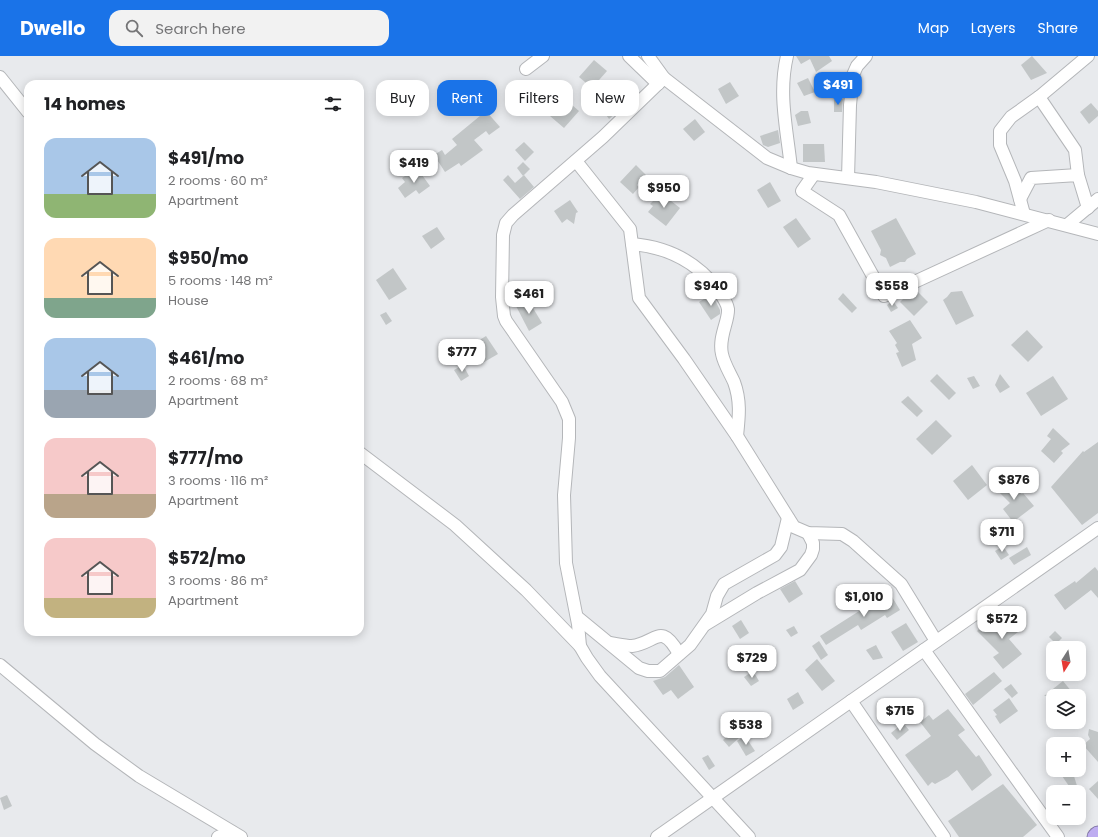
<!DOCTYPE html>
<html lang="en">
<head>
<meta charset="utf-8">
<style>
  :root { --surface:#fff; --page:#f2f2f2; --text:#202124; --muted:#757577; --accent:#1a73e8 }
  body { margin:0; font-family:Poppins,sans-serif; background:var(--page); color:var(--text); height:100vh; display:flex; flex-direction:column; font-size:15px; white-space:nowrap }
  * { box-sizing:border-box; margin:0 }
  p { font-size:13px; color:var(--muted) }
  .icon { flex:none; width:22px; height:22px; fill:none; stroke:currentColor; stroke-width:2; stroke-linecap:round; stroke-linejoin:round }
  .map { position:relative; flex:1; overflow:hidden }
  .side { position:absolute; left:24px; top:24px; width:340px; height:556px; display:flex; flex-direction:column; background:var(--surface); border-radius:12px; box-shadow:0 2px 10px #0003 }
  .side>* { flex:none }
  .banner { position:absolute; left:376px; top:24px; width:380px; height:36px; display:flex; gap:8px }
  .needle { width:26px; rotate:191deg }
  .controls { position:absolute; left:1046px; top:585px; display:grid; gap:8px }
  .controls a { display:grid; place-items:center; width:40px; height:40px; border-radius:8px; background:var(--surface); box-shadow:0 2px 10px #0003; font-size:20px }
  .price { position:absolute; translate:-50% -34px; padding:0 9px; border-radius:8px; background:#fff; color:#222; font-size:13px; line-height:26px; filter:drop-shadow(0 1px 2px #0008) }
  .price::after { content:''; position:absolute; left:50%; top:24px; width:12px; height:9px; margin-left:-6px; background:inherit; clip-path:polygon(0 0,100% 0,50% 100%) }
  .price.on { background:var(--accent); color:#fff }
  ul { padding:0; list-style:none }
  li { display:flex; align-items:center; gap:12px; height:100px; padding:0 20px }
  li span { display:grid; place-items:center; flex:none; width:112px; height:80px; border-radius:12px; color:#555 }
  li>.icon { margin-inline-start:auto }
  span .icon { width:48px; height:48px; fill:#fffc; stroke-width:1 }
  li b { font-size:17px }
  h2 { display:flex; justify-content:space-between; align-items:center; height:48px; padding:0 20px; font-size:17px }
  .tag { padding:0 14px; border-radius:12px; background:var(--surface); box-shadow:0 2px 10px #0003; font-size:14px; line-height:36px }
  .tag.on { background:var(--accent); color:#fff }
  header { display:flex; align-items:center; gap:24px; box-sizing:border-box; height:56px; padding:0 20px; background:var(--accent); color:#fff }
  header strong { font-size:19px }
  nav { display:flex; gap:22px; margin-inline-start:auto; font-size:14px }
  .search { width:280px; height:36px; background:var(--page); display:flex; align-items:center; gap:10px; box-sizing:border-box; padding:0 14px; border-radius:12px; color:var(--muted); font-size:15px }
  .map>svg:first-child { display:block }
  .building { fill:#c2c6c7 }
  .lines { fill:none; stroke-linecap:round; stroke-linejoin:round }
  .minor-casing { stroke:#b4b6b9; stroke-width:14 }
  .highway-casing { stroke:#8176a3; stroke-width:19 }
  .minor { stroke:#fff; stroke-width:12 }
  .highway { stroke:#beadf1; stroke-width:17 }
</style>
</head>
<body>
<header>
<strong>Dwello</strong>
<div class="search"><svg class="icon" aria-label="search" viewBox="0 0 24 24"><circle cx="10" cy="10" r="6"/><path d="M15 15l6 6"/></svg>Search here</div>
<nav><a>Map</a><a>Layers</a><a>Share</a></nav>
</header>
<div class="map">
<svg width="1098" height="781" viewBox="0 0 1098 781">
  <rect width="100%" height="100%" fill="#e8eaed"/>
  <g class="building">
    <polygon points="796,0 829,0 832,5 816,16 810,3 801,8"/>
    <polygon points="1032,0 1047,17 1031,24 1021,9"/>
    <polygon points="594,4 607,15 592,32 579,21"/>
    <polygon points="808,22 815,36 804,40 797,27"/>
    <polygon points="730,26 739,40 726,48 718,33"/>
    <polygon points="565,43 579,55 564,72 550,60"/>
    <polygon points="843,43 842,56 834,56 834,44"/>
    <polygon points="1091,47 1098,55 1098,60 1089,68 1080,56"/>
    <polygon points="611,51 616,57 609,63 604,56"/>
    <polygon points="486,55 500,71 489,79 486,75 474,84 483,94 461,110 459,107 445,116 434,99 442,94 445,99 457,89 452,83"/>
    <polygon points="801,55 808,55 811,67 798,70 795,59"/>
    <polygon points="695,63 705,76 694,85 683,73"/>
    <polygon points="778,74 780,87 768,91 763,89 760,80"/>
    <polygon points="524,86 534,96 525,105 515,94"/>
    <polygon points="803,88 824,88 825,106 803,106"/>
    <polygon points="523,106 530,113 523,120 517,112"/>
    <polygon points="636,109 646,119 637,129 639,131 633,138 620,126"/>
    <polygon points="417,112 430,130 419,138 416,134 405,142 398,132 405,126 402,122"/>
    <polygon points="508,119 515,127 524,119 534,131 520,143 503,124"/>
    <polygon points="770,126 781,145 768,152 757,134"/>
    <polygon points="661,137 680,152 666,170 648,156 653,150 650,148"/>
    <polygon points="570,144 578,156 576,157 574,168 567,163 562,167 554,155"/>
    <polygon points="796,162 811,183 798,192 783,171"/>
    <polygon points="896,162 916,198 907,203 905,206 900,206 890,211 886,202 880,199 881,194 871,175"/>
    <polygon points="437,171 445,183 431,193 422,180"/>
    <polygon points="393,212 407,233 389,244 376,224"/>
    <polygon points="916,234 928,246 914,260 900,246 909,237"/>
    <polygon points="962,235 974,260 956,269 943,244 947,241 951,236"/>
    <polygon points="843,237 857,252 852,257 838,243"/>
    <polygon points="712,238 720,254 720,258 711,264 699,246"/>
    <polygon points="527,242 542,267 529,275 516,250"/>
    <polygon points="893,245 898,252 891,256 887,249"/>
    <polygon points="386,256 392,265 386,269 380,259"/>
    <polygon points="910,264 922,282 912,288 916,304 902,311 896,297 899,296 895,289 897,287 889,275"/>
    <polygon points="1027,274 1043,291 1028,306 1011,289"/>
    <polygon points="486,280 498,298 479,309 468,291"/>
    <polygon points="463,309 469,320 461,325 454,314"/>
    <polygon points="937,318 956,337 949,344 930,325"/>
    <polygon points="1000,318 1010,331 1000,337 995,329"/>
    <polygon points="974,320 980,330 973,333 967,322"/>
    <polygon points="1053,320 1068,343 1041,360 1026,337"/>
    <polygon points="908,340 923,355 917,361 901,346"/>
    <polygon points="936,364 952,380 932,399 916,383"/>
    <polygon points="1053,372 1070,388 1061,395 1063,397 1054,407 1041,395 1051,383 1047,380"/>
    <polygon points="1098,386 1098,457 1082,469 1051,431 1083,395 1084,396"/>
    <polygon points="972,409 987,429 968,444 953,425"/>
    <polygon points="1007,423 1022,438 1023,437 1034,450 1013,466 1003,453 1010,447 996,433"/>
    <polygon points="1003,490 1009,499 1001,504 995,495"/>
    <polygon points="1027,491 1031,499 1014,509 1009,502"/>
    <polygon points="1095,511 1098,515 1098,542 1091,534 1065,554 1054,539 1075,525 1076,527"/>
    <polygon points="795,525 803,538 789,547 780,533"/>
    <polygon points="889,536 900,554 887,562 885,559 861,574 858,569 826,589 820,580"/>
    <polygon points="1011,560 1022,573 1009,583 1022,598 1003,613 993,601 999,597 977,575 987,565 995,572"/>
    <polygon points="741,564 749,577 740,583 732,570"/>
    <polygon points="906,567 918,586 903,595 891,576"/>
    <polygon points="794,570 798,577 791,581 786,574"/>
    <polygon points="1055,575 1062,582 1056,588 1049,581"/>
    <polygon points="819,585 828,599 821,604 812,590"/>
    <polygon points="876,589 883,602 873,604 866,594"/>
    <polygon points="817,603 835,625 822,635 805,614"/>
    <polygon points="679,609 694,631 678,643 671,634 663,639 653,625 665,621"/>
    <polygon points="753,615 759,625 751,630 744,621"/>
    <polygon points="994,616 1002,625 973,649 965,638"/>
    <polygon points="1063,625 1072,636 1067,640 1044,640"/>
    <polygon points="1011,628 1018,637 1012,642 1004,633"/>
    <polygon points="798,636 804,647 793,654 787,643"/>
    <polygon points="1009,642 1018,655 1000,668 995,660 997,659 993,654"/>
    <polygon points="948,653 965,674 958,679 976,701 979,699 992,719 972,735 957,714 948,721 935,728 932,726 928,730 905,699 931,680 920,666 929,659 933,664"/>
    <polygon points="903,667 909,674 897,684 891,677"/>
    <polygon points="736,672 741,680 729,691 723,684"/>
    <polygon points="1089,673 1098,676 1098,706 1083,689 1090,683 1088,679"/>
    <polygon points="745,680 755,695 746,700 737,685"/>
    <polygon points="708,699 715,710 709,714 702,702"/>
    <polygon points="1058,714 1072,714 1079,736 1073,736"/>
    <polygon points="1098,725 1098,743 1089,733"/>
    <polygon points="1003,728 1037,769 1023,781 959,781 948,765"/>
    <polygon points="7,739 12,750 4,754 0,742"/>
  </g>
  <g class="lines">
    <defs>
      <g id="minor">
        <polyline points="629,0 658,28"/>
        <polyline points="648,0 664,22 767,102 791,112 808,117 876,126 976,146 1098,178"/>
        <path d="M787 0C778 38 787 74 791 112"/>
        <polyline points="526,13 543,0"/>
        <polyline points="0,21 28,56"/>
        <polyline points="664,22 603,81 513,159 506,167 503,179 502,241 504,260 506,265 562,346 569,363 569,382 564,439 566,507 578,568 580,590 587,602 600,620 749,781"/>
        <polyline points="1039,41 1075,94 1078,119"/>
        <polyline points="576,105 630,173 639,242 684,303 737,380 794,471 808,477 842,478 853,485 901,528 936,585"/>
        <polyline points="814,118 802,135 839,159 884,240 1049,164"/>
        <polyline points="848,122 850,49 853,19 857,10 866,0"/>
        <polyline points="1020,143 1031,122 1078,119 1088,152"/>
        <polyline points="1024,158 1015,125 1000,89 1000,75 1011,61 1039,41 1088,0"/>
        <polyline points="1067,169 1098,143"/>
        <path d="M632 188C667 191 697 206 718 234 722 240 727 246 728 253 729 265 718 281 722 298 724 308 730 317 734 326 741 345 739 361 737 380"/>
        <polyline points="360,397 455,469 526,534 580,590"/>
        <polyline points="577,561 639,612 648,615 660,615 690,589 712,558 717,540 724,528 775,499 781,491 788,462"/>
        <polyline points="706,568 757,537 800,514 811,499 813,493 813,487 808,477"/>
        <path d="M610 587C617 588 625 590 632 590 656 587 661 565 679 598"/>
        <polyline points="924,594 1058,781"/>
        <polyline points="0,609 95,688 139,720 241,781"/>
        <polyline points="851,645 944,781"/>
        <polyline points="218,781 232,776"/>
        <polyline points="657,781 1098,472"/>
      </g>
      <polyline id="highway" points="1096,781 1098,779"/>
    </defs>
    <use href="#minor" class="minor-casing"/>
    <use href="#highway" class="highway-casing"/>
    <use href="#minor" class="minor"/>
    <use href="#highway" class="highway"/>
  </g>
</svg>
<div class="controls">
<a><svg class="needle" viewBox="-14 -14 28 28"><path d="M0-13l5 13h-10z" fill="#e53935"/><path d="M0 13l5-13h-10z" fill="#757577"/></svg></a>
<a><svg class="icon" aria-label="layers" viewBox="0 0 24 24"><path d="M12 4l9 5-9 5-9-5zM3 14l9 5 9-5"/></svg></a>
<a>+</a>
<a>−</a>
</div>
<b class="price on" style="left:838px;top:50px">$491</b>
<b class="price" style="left:414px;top:128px">$419</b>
<b class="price" style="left:664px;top:153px">$950</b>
<b class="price" style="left:711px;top:251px">$940</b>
<b class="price" style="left:892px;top:251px">$558</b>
<b class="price" style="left:529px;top:259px">$461</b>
<b class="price" style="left:462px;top:317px">$777</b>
<b class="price" style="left:1014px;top:445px">$876</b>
<b class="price" style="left:1002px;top:497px">$711</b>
<b class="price" style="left:864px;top:562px">$1,010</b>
<b class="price" style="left:1002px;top:584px">$572</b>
<b class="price" style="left:752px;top:623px">$729</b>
<b class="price" style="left:900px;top:676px">$715</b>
<b class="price" style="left:746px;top:690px">$538</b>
<div class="banner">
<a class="tag">Buy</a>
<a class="tag on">Rent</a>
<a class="tag">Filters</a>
<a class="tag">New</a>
</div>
<section class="side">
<h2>14 homes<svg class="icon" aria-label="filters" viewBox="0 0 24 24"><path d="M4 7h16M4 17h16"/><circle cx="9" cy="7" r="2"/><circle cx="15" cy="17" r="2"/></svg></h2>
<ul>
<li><span style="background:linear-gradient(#a9c7e8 70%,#8fb573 0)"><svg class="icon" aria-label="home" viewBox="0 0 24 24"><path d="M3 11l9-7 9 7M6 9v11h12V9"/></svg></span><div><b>$491/mo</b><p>2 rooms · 60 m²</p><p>Apartment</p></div></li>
<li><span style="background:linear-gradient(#ffd9b3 75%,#7fa58c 0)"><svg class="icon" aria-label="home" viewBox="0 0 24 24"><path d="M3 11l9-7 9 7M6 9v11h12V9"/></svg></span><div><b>$950/mo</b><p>5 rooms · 148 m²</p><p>House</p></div></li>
<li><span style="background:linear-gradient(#a9c7e8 65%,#9aa5b1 0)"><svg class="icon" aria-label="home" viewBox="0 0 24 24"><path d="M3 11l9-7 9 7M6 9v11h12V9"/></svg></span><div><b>$461/mo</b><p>2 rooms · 68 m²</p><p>Apartment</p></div></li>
<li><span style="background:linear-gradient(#f6c9c9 70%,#b9a48a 0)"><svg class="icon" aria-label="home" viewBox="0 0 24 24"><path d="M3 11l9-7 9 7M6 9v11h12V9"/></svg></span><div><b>$777/mo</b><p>3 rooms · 116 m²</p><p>Apartment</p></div></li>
<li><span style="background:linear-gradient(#f6c9c9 75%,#c2b280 0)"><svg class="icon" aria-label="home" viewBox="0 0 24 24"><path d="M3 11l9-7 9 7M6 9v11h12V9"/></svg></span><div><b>$572/mo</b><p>3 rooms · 86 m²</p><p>Apartment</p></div></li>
</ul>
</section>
</div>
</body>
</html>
